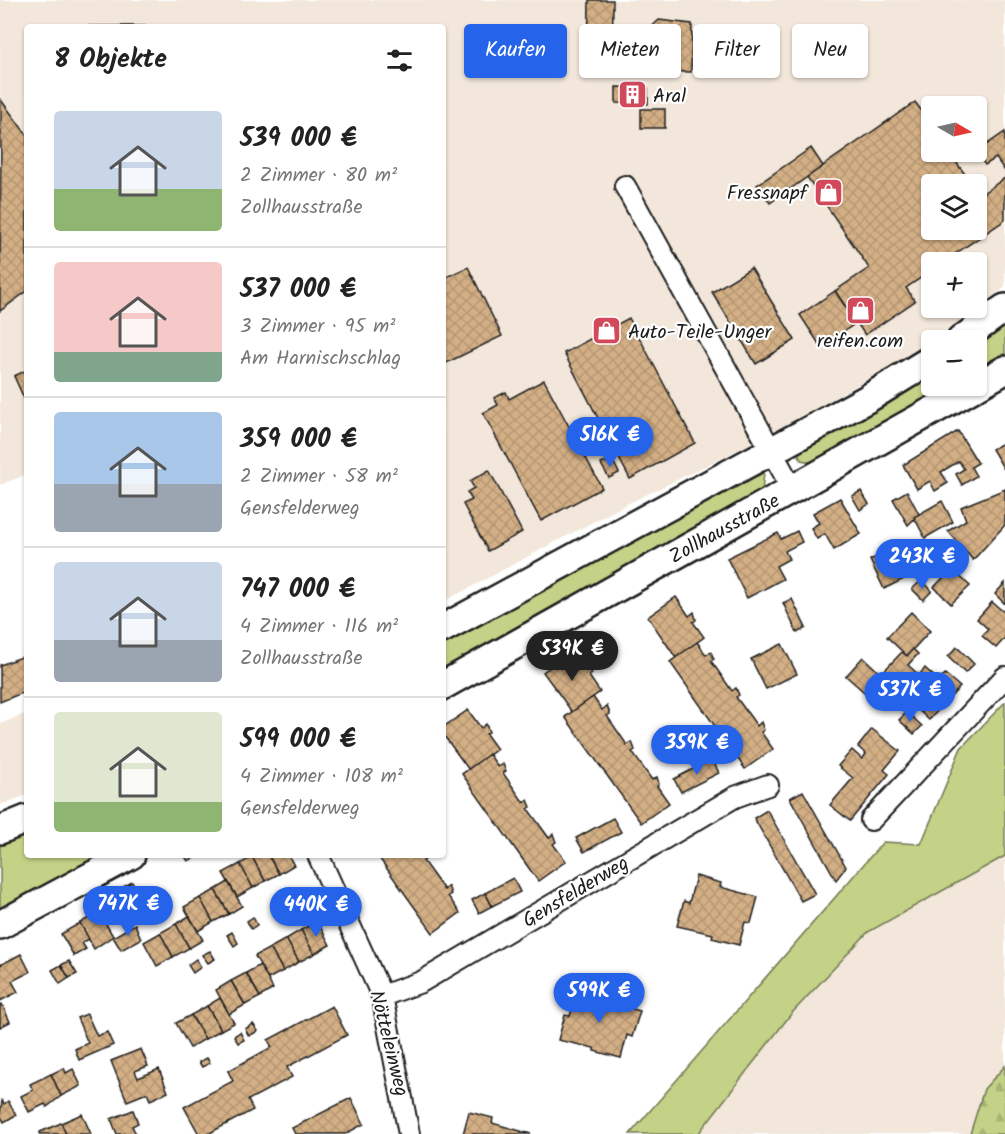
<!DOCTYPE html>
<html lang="de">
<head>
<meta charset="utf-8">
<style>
  :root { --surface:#fff; --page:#f2f2f2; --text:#222; --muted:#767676; --line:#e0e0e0; --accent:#2563eb }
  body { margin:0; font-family:Kalam,sans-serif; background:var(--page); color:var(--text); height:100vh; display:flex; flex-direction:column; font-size:22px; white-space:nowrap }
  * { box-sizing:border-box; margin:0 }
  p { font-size:20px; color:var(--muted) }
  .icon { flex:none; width:33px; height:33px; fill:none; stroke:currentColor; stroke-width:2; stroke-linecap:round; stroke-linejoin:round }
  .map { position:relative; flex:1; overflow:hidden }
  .panel { position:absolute; left:24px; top:24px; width:422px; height:834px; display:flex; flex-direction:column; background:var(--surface); border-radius:6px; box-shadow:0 2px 4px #0004 }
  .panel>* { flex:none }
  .top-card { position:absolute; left:464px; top:24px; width:452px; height:54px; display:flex; gap:12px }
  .needle { width:39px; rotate:99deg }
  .fabs { position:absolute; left:921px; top:96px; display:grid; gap:12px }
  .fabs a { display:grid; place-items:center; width:66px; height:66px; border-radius:6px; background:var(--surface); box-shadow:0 2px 4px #0004; font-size:30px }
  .price { position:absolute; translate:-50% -51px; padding:0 14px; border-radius:21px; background:var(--accent); color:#fff; font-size:20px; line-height:39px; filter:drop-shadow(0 2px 3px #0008) }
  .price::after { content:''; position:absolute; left:50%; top:36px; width:18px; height:14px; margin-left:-9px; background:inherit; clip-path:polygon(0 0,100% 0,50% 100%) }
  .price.active { background:#222; color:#fff }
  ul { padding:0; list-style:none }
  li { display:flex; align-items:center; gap:18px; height:150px; padding:0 30px }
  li+li { border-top:2px solid var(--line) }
  li span { display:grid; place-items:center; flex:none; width:168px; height:120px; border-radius:6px; color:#555 }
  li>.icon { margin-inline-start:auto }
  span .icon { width:72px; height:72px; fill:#fffc; stroke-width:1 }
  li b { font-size:26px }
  h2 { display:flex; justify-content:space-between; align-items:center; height:72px; padding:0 30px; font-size:26px }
  .pill { padding:0 21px; border-radius:6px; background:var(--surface); box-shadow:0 2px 4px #0004; font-size:21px; line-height:54px }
  .pill.active { background:var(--accent); color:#fff }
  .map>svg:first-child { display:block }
  .built { fill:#f2e7da; fill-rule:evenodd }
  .green { fill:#c3d286; stroke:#707751; stroke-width:1.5 }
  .forest { fill:url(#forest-firs); stroke:#707751; stroke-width:1.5 }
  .building { fill:url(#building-cross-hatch); stroke:#1c1c1c; stroke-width:1.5 }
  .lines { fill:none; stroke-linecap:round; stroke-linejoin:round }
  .minor-casing { stroke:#1c1c1c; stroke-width:24 }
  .secondary-casing { stroke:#1c1c1c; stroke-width:32 }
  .minor { stroke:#fff; stroke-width:20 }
  .secondary { stroke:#fff; stroke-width:27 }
  .labels { text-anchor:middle; stroke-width:4.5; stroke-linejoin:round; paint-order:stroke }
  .poi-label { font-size:20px; fill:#1c1c1c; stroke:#fff; text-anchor:start }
  .street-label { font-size:20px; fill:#1c1c1c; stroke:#fff }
</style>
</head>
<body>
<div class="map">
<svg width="1005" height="1134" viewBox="0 0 1005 1134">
  <defs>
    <pattern id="forest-firs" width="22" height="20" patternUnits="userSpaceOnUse" patternTransform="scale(1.5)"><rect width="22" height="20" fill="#c3d286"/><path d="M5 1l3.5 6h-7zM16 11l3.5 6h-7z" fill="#a7b473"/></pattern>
    <pattern id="building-cross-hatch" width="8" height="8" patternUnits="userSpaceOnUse" patternTransform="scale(1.5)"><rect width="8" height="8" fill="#d3af85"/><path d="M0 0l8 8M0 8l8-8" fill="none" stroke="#b59672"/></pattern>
  </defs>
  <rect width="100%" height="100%" fill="#fff"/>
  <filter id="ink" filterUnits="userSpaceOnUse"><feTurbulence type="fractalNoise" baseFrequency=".0167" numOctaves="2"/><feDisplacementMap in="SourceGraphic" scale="12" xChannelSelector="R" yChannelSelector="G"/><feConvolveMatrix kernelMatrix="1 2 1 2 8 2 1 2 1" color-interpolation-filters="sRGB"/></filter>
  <g filter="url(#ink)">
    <g class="built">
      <path d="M0 0H1005V287L947 334 932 340 931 343 767 436 619 508 443 602 442 27H27V474L0 485ZM932 106H976V152H932ZM932 184H976V230H932ZM932 262H976V308H932Z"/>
      <polygon points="27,713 27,795 0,805 0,724"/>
      <polygon points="1005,856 1005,1066 984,1089 970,1134 698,1134 791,1014 868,932"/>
    </g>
    <g class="green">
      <polygon points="1005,316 1005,356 977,374 976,340"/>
      <polygon points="931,366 932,386 958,386 829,456 810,462 801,460 798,452 802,441"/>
      <polygon points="759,467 764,473 762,491 443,672 443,635"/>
      <polygon points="1005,702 1005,856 868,932 791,1014 698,1134 630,1134 883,842 921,844 961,748"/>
      <polygon points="27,822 27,855 112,855 0,916 0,832"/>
    </g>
    <polygon class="forest" points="1005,1066 1005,1134 970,1134 984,1089"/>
    <g class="building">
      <polygon points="589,0 613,0 612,69 588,69"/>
      <polygon points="659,20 692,24 691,72 650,71 650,63 647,62 647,31"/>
      <polygon points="31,26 165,26 166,27 31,27"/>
      <polygon points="616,87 648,88 648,104 616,103"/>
      <polygon points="1,100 27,135 27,291 0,311"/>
      <polygon points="915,102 932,125 932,152 949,152 972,184 932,184 932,230 976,230 976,191 980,195 1005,178 1005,220 943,262 932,262 932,270 906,288 915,301 865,335 835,291 869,268 807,177"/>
      <rect x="641" y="109" width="24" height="19"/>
      <polygon points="1005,132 1005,171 996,158 985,165 976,152"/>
      <polygon points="811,148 823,166 770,203 757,185"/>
      <polygon points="468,267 502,336 442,365 442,279"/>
      <polygon points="751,268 795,340 756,364 712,292"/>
      <polygon points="835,291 856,323 821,347 800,315"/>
      <polygon points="629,318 695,443 630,479 564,353"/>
      <polygon points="27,370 27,405 14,376"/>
      <polygon points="544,380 602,488 541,521 483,413 498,405 494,398 506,392 509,399"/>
      <polygon points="958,431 978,463 971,467 976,476 962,485 956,474 964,469 959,461 941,472 948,483 935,491 930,481 917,489 903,465"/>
      <polygon points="1005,442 1005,471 992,449"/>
      <polygon points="612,459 619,473 609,478 601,464"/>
      <polygon points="489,470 522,532 488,551 463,504 472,500 467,492 474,488 470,481"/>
      <polygon points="1005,489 1005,525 973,560 948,531 966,520 961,507"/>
      <polygon points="861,491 869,504 860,510 852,496"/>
      <polygon points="907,491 919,514 908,525 893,499"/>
      <polygon points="840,498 861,534 834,550 825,534 817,539 811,528 819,523 813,513"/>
      <polygon points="942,501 953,522 925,538 914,517"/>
      <polygon points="797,531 802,542 785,551 789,559 776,566 783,579 747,598 727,558 778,533 781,539"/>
      <polygon points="902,544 916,573 884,589 870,560"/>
      <polygon points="938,545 944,554 932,562 926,553"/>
      <polygon points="952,569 970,586 951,604 934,587"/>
      <polygon points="922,580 932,591 923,600 912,589"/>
      <polygon points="1005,583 1005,604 995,594"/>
      <polygon points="676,597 689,616 694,612 696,620 693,622 704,637 676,658 648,617"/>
      <polygon points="792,599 806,628 797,633 783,603"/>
      <polygon points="992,602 1005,613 1005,638 996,648 982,636 988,629 977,619"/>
      <polygon points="911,612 930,631 907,656 887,637"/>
      <polygon points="697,642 706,655 711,652 714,659 711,661 732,691 736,688 739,695 736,697 757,726 761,722 764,730 761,732 773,749 745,769 670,662"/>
      <polygon points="782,644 797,674 766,689 751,659"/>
      <polygon points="957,647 974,664 965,673 948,657"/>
      <polygon points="913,649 918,654 908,665 919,675 925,668 939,681 945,674 960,687 929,720 913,705 924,692 909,678 899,689 890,680 872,699 846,676 863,657 881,674 902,652 907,656"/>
      <polygon points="571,652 585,670 589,667 592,674 589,676 600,692 572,712 543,672"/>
      <polygon points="27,655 27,691 0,702 0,665"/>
      <polygon points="593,697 602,710 607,706 610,714 607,716 627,745 632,742 635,750 632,752 652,780 657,777 659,784 657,786 669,803 641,823 565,717"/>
      <polygon points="468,710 481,728 486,724 489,732 486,734 497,749 469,770 442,733 442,728"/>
      <polygon points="907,712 922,726 914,734 899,720"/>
      <polygon points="872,729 900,751 884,770 889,774 850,821 830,805 853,778 838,766 852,750 862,759 866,754 858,747"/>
      <polygon points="489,754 498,767 503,764 506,771 503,773 524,803 528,800 531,807 528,809 549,838 553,834 556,842 553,844 566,861 538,881 462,774"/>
      <polygon points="712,759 719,773 681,792 674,779"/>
      <polygon points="803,791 846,867 836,880 790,798"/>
      <polygon points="767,810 815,894 801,901 754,818"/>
      <polygon points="613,818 621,832 584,852 576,838"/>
      <polygon points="184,855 195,855 196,857 188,861"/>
      <polygon points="256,855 268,855 279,874 265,881 252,857"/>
      <polygon points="268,855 288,855 294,865 279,874"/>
      <polygon points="377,855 424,855 426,859 423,861 444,890 448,886 451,894 448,896 460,913 433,933"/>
      <polygon points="252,857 265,881 253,888 240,864"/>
      <polygon points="240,864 253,888 237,897 223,873"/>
      <polygon points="696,876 721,883 720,887 758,897 751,923 745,922 739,945 712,938 713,934 677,926 684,901 689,903"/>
      <polygon points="513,878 520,892 492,906 485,893"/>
      <polygon points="132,882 137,891 128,896 123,887"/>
      <polygon points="228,882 242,906 229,914 215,890"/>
      <polygon points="215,890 229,914 213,922 200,898"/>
      <polygon points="485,893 492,906 479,913 472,900"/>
      <polygon points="281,895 285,901 279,906 274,900"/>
      <polygon points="200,898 213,922 198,931 184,907"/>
      <polygon points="99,912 113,936 94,949 80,923"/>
      <polygon points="189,916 203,940 189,948 176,924"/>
      <polygon points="253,917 257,925 251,929 247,921"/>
      <polygon points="317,921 330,945 314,954 301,930"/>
      <polygon points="80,923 89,939 82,943 86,949 74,956 61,934"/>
      <polygon points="135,924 141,939 121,950 113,937"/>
      <polygon points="176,924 189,948 173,957 160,933"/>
      <polygon points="301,930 314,954 299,962 286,939"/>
      <polygon points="232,932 238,943 234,946 227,935"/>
      <polygon points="160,933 173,957 157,966 144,942"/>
      <polygon points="286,939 299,962 283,971 270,948"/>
      <polygon points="270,948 283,971 268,979 255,956"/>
      <polygon points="210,951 215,959 208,963 202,955"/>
      <polygon points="21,954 30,972 12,981 18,992 0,1001 0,965"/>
      <polygon points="196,959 201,967 193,973 188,965"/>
      <polygon points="69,961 77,974 69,978 61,965"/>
      <polygon points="61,965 69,978 60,984 52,970"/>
      <polygon points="260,965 273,989 260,997 246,973"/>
      <polygon points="246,973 260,997 245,1005 231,981"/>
      <polygon points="231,981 245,1005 229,1014 216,990"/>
      <polygon points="578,989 602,996 601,1000 640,1011 632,1037 627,1035 621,1058 594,1051 594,1048 558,1040 565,1015 570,1016"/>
      <polygon points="220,998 234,1023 221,1030 207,1006"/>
      <polygon points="2,1004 10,1022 0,1027 0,1005"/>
      <polygon points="207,1006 221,1030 205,1039 191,1015"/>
      <polygon points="332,1006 347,1035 287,1067 292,1077 248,1100 253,1110 208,1134 199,1134 184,1107 233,1081 228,1071 272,1047 268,1040"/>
      <polygon points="87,1014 97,1036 107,1032 113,1045 79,1060 75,1049 88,1043 77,1018"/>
      <polygon points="191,1015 205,1039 190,1048 176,1023"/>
      <polygon points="253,1024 258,1031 249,1036 245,1029"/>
      <polygon points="240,1032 244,1040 238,1043 234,1036"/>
      <polygon points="141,1049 148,1066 135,1071 138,1078 159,1069 168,1092 150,1100 147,1093 127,1101 111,1061"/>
      <polygon points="207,1058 210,1063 202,1067 199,1062"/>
      <polygon points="64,1068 66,1073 73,1069 81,1086 61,1096 51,1074"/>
      <polygon points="51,1074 61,1096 47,1107 45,1104 29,1112 21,1096 33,1090 30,1084"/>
      <polygon points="351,1098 364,1124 345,1134 295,1134 292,1128"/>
      <polygon points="2,1101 4,1104 8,1101 16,1115 4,1122 0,1115"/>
      <polygon points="133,1110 138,1123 132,1126 136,1134 117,1134 111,1119"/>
      <polygon points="469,1112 493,1118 492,1123 531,1134 463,1134"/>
      <polygon points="82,1114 91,1134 66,1134 61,1123"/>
      <polygon points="61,1123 66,1134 40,1134 40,1132"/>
    </g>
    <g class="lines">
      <defs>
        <g id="minor">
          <polyline points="625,186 793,490"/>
          <polyline points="871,820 1005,677"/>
          <polyline points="318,855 382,996 409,1134"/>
          <polyline points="382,996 421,982 735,797 768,785"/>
        </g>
        <g id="secondary">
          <polyline points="961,340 1005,308"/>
          <polyline points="442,629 867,399 932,359"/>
          <polyline points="442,686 1005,370"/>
          <polyline points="0,830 27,819"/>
          <polyline points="0,925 131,855"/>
        </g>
      </defs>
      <use href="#minor" class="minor-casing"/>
      <use href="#secondary" class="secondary-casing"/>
      <use href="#minor" class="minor"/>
      <use href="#secondary" class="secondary"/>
    </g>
  </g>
  <defs>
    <symbol id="building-square" viewBox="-11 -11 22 22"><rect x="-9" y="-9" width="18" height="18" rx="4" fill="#d1495b" stroke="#fff"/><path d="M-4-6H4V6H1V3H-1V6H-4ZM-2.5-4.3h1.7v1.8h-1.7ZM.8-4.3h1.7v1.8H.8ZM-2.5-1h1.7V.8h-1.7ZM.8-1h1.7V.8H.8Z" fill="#fff"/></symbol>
    <symbol id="shop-square" viewBox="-11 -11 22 22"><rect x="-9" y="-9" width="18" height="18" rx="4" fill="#d1495b" stroke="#fff"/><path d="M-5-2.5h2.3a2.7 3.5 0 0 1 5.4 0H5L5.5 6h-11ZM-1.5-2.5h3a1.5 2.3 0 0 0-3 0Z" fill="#fff"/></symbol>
  </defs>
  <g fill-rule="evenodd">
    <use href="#building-square" x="616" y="78" width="33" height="33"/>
    <use href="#shop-square" x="812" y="176" width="33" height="33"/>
    <use href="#shop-square" x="844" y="294" width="33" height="33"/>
    <use href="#shop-square" x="590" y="314" width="33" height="33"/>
  </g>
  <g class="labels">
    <g class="poi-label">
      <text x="653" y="102">Aral</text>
      <text x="807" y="199" text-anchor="end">Fressnapf</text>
      <text x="628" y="338">Auto-Teile-Unger</text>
      <text x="860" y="347" text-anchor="middle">reifen.com</text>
    </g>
    <g class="street-label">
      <text transform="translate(724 528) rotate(-29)" y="7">Zollhausstraße</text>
      <text transform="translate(575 891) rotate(-31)" y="7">Gensfelderweg</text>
      <text transform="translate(390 1043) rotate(76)" y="7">Nötteleinweg</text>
    </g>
  </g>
</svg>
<div class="fabs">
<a><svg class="needle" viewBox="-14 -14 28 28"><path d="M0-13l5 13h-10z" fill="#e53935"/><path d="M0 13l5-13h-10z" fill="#767676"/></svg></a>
<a><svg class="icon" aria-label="layers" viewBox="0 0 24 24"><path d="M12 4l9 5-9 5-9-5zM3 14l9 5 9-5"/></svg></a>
<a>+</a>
<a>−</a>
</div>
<b class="price" style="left:610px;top:468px">516K €</b>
<b class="price" style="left:922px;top:590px">243K €</b>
<b class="price active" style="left:572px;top:682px">539K €</b>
<b class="price" style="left:910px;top:723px">537K €</b>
<b class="price" style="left:697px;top:776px">359K €</b>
<b class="price" style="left:128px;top:937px">747K €</b>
<b class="price" style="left:316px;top:938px">440K €</b>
<b class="price" style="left:599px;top:1024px">599K €</b>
<div class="top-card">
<a class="pill active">Kaufen</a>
<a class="pill">Mieten</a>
<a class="pill">Filter</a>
<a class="pill">Neu</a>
</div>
<section class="panel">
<h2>8 Objekte<svg class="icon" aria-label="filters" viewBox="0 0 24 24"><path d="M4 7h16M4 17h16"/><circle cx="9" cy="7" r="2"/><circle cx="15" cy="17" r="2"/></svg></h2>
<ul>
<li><span style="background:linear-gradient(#c9d6e8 65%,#8fb573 0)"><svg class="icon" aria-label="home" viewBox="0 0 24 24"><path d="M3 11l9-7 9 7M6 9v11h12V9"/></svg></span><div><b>539 000 €</b><p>2 Zimmer · 80 m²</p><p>Zollhausstraße</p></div></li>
<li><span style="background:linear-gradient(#f6c9c9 75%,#7fa58c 0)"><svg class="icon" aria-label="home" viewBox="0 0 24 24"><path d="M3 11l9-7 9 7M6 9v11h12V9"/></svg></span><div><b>537 000 €</b><p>3 Zimmer · 95 m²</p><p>Am Harnischschlag</p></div></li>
<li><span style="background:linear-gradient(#a9c7e8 60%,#9aa5b1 0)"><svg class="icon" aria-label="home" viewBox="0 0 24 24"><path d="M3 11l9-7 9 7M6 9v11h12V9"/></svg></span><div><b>359 000 €</b><p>2 Zimmer · 58 m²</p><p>Gensfelderweg</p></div></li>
<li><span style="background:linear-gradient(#c9d6e8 65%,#9aa5b1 0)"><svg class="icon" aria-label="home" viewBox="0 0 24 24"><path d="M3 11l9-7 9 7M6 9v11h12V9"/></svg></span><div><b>747 000 €</b><p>4 Zimmer · 116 m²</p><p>Zollhausstraße</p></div></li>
<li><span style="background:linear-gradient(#dfe7d0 75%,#8fb573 0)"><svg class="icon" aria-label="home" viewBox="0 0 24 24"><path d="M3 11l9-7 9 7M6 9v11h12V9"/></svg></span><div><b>599 000 €</b><p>4 Zimmer · 108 m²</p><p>Gensfelderweg</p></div></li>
</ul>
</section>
</div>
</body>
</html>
